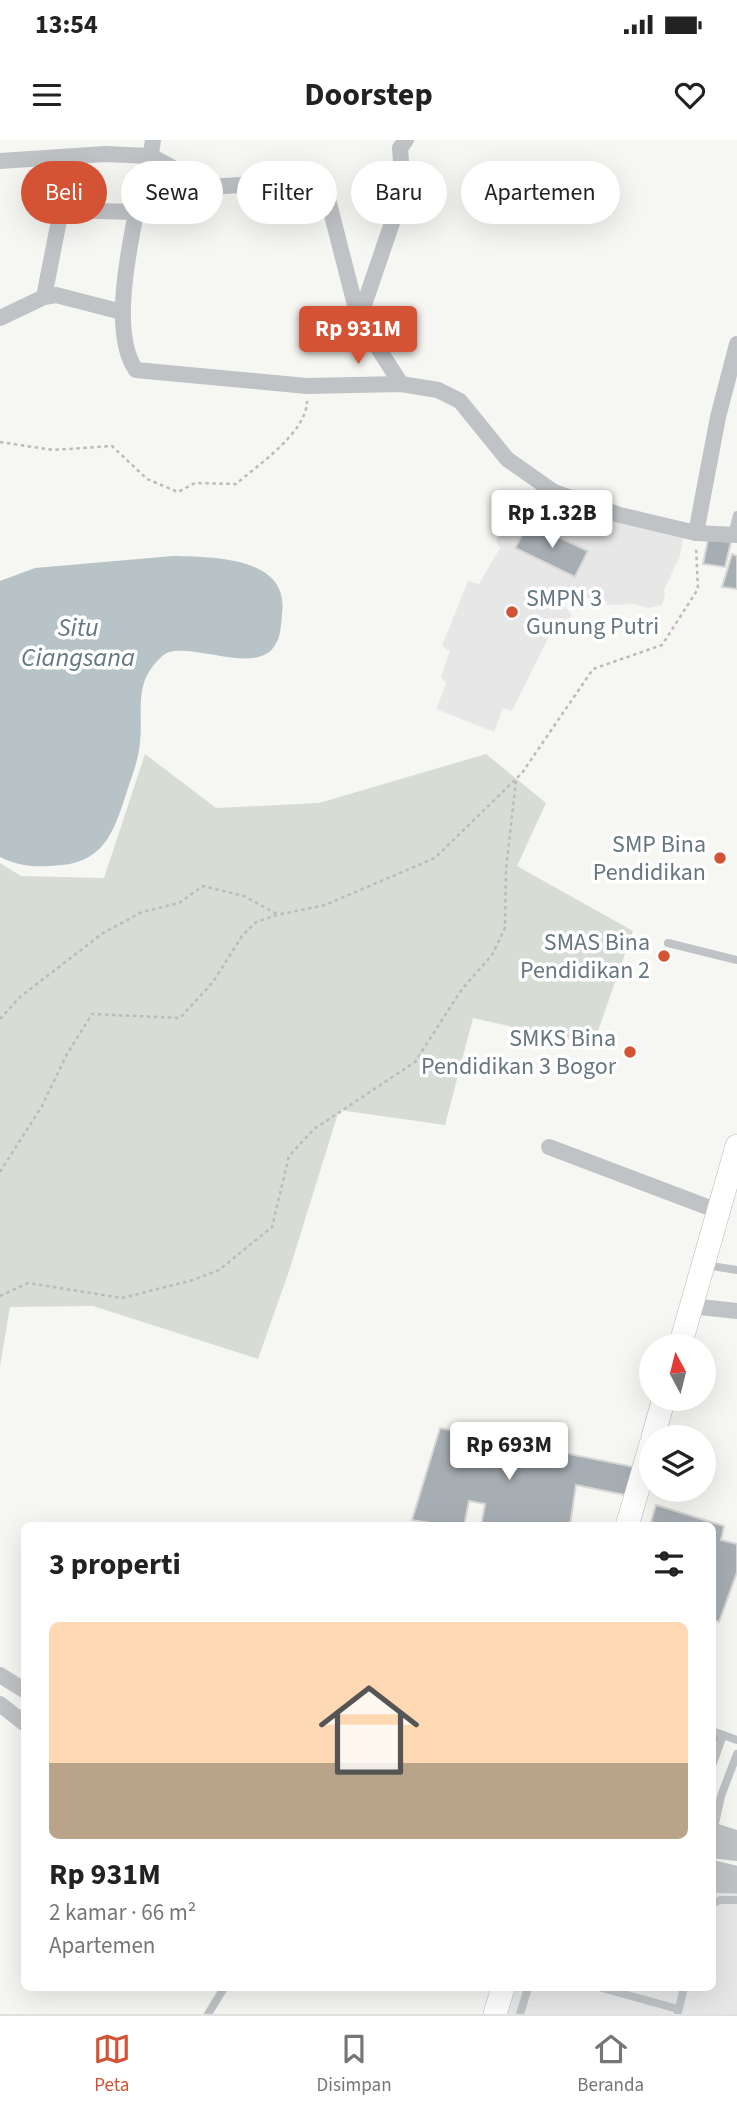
<!DOCTYPE html>
<html lang="id">
<head>
<meta charset="utf-8">
<style>
  :root { --surface:#fff; --page:#f2f2f2; --text:#222; --muted:#767676; --line:#e0e0e0; --accent:#d45334 }
  body { margin:0; font-family:"Source Sans 3",sans-serif; background:var(--page); color:var(--text); height:100vh; display:flex; flex-direction:column; font-size:26px; white-space:nowrap }
  * { box-sizing:border-box; margin:0 }
  p { font-size:23px; color:var(--muted) }
  .icon { flex:none; width:38px; height:38px; fill:none; stroke:currentColor; stroke-width:2; stroke-linecap:round; stroke-linejoin:round }
  .map { position:relative; flex:1; overflow:hidden }
  .panel { position:absolute; left:21px; top:1382px; width:695px; height:469px; display:flex; flex-direction:column; background:var(--surface); border-radius:10px; box-shadow:0 7px 28px #0002 }
  .panel>* { flex:none }
  .hud { position:absolute; left:21px; top:21px; width:696px; height:63px; display:flex; gap:14px }
  .needle { width:46px; rotate:353deg }
  .controls { position:absolute; left:639px; top:1194px; display:grid; gap:14px }
  .controls a { display:grid; place-items:center; width:77px; height:77px; border-radius:50%; background:var(--surface); box-shadow:0 7px 28px #0002; font-size:35px }
  .price { position:absolute; translate:-50% -60px; padding:0 16px; border-radius:7px; background:#fff; color:#222; font-size:23px; line-height:46px; filter:drop-shadow(0 2px 4px #0008) }
  .price::after { content:''; position:absolute; left:50%; top:42px; width:21px; height:16px; margin-left:-10px; background:inherit; clip-path:polygon(0 0,100% 0,50% 100%) }
  .price.on { background:var(--accent); color:#fff }
  ul { padding:0; list-style:none }
  li { display:grid; align-content:center; gap:14px; height:371px; padding:0 28px }
  li+li { border-top:2px solid var(--line) }
  li span { display:grid; place-items:center; height:217px; border-radius:10px; color:#555 }
  li>.icon { margin-inline-start:auto }
  span .icon { width:126px; height:126px; fill:#fffc; stroke-width:1 }
  li b { font-size:30px }
  h2 { display:flex; justify-content:space-between; align-items:center; height:84px; padding:0 28px; font-size:30px }
  .tag { padding:0 24px; border-radius:32px; background:var(--surface); box-shadow:0 7px 28px #0002; font-size:24px; line-height:63px }
  .tag.on { background:var(--accent); color:#fff }
  .status { display:flex; justify-content:space-between; align-items:center; height:49px; padding:0 35px; background:var(--surface); direction:ltr }
  .status svg { height:19px; fill:currentColor }
  header { display:flex; justify-content:space-between; align-items:center; height:91px; padding:0 28px; background:var(--surface); font-size:32px; font-weight:700 }
  .menu { display:flex; justify-content:space-around; align-items:center; height:98px; border-top:2px solid var(--line); background:var(--surface); font-size:19px; color:var(--muted) }
  .menu a { display:grid; justify-items:center; gap:4px }
  .menu .on { color:var(--accent) }
  .map>svg:first-child { display:block }
  .built { fill:#e6e7e6 }
  .green { fill:#d7dcd4 }
  .water { fill:#b8c3c7 }
  .building { fill:#a7aeb3; stroke:#d7d7d5; stroke-width:2 }
  .lines { fill:none; stroke-linecap:round; stroke-linejoin:round }
  .secondary-casing { stroke:#b2b7ba; stroke-width:24 }
  .path { stroke:#b9bcbe; stroke-width:2.5; stroke-dasharray:3.5 3.5; stroke-linecap:butt }
  .service { stroke:#bfc3c6; stroke-width:8 }
  .minor { stroke:#bfc3c6; stroke-width:16 }
  .tertiary { stroke:#bfc3c6; stroke-width:21 }
  .secondary { stroke:#fff; stroke-width:23 }
  .poi-dot { fill:#d45334; stroke:#fff; stroke-width:2.5 }
  .labels { text-anchor:middle; stroke-width:7; stroke-linejoin:round; paint-order:stroke }
  .poi-label { font-size:24px; fill:#677781; stroke:#fff; text-anchor:end }
  .water-label { font-size:26px; font-style:italic; fill:#63777e; stroke:#fff }
</style>
</head>
<body>
<div class="status"><b>13:54</b><svg viewBox="0 0 49 12"><path d="M0 12V9h3v3zM5 12V6h3v6zM10 12V3h3v9zM15 12V0h3v12zM26 1h20v11H26zM47 4h2v5h-2z"/></svg></div>
<header><svg class="icon" aria-label="menu" viewBox="0 0 24 24"><path d="M4 6h16M4 12h16M4 18h16"/></svg>Doorstep<svg class="icon" aria-label="heart" viewBox="0 0 24 24"><path d="M12 20l-8-8c-3-5 5-10 8-4 3-6 11-1 8 4z"/></svg></header>
<div class="map">
<svg width="737" height="1874" viewBox="0 0 737 1874">
  <rect width="100%" height="100%" fill="#f6f6f3"/>
  <g class="built">
    <polygon points="523,351 539,354 683,398 680,416 664,450 665,455 662,465 648,468 634,464 607,465 606,461 593,457 585,458 582,463 565,458 562,464 572,475 558,489 553,488 512,571 503,568 494,592 436,569 446,544 441,536 450,511 442,506 468,441 479,444 500,408 496,401"/>
    <polygon points="737,1749 737,1874 504,1874 511,1848 712,1848 712,1750"/>
  </g>
  <polygon class="green" points="145,614 216,668 319,663 486,614 546,663 517,726 633,791 593,905 473,878 445,985 339,970 289,1131 258,1219 93,1166 10,1167 0,1226 0,723 21,736 104,738"/>
  <path class="water" d="M173 416C212 417 290 416 282 474 281 484 281 497 275 505 258 535 197 504 169 512 163 514 157 521 153 526 135 548 143 575 140 602 139 618 133 633 128 648 116 685 107 721 62 725 37 727 23 728 0 717V441L35 428Z"/>
  <g class="building">
    <polygon points="529,383 588,411 575,437 515,408"/>
    <polygon points="708,399 731,402 725,427 703,424"/>
    <polygon points="732,414 737,416 737,449 722,447"/>
    <polygon points="440,1288 634,1327 625,1355 576,1345 570,1386 481,1386 485,1364 469,1361 464,1386 448,1386 412,1380"/>
    <polygon points="656,1365 724,1386 721,1400 737,1404 737,1432 719,1482 712,1479 712,1386 666,1386 651,1382"/>
    <polygon points="712,1592 722,1595 716,1611 712,1609"/>
  </g>
  <g class="lines">
    <defs>
      <g id="secondary">
        <polyline points="680,1206 737,1006"/>
        <polyline points="653,1297 664,1258"/>
        <polyline points="627,1386 651,1304"/>
        <polyline points="495,1874 503,1848"/>
      </g>
    </defs>
    <use href="#secondary" class="secondary-casing"/>
    <g class="path">
      <path d="M0 302 53 310 112 306 147 339 178 352 195 343 236 344C258 325 307 292 307 261"/>
      <polyline points="0,879 20,857 103,793 142,772 179,763 203,746 244,756 277,774"/>
      <polyline points="0,1032 42,966 67,914 92,874 180,878 213,842 242,796 256,782 277,775 325,765 435,718 522,633 593,529 662,505 698,449 696,407"/>
      <polyline points="0,1156 28,1143 122,1158 193,1140 219,1130 272,1087 289,1016 314,989 415,922 462,849 492,815 505,788 506,729 516,641"/>
    </g>
    <g class="service">
      <polyline points="732,395 737,375"/>
      <polyline points="668,803 737,820"/>
      <polyline points="705,1125 737,1130"/>
      <polyline points="712,1591 737,1600"/>
      <polyline points="712,1626 723,1595"/>
      <polyline points="713,1693 721,1656 737,1614"/>
      <polyline points="712,1764 720,1760 737,1760"/>
      <polyline points="602,1848 678,1869"/>
      <polyline points="678,1872 684,1848"/>
      <polyline points="208,1874 224,1848"/>
      <polyline points="520,1874 528,1848"/>
    </g>
    <g class="minor">
      <path d="M153 0C150 25 141 48 136 73 128 114 111 195 136 230L307 246 401 244 438 250 460 261 507 319 554 352 620 375 696 393 737 395"/>
      <polyline points="57,18 61,70 136,72"/>
      <polyline points="0,21 105,14 151,16 208,47 323,40 355,165 371,197"/>
      <polyline points="44,157 61,70"/>
      <polyline points="0,178 44,157 56,155 122,172"/>
      <polyline points="401,244 371,197 363,168 394,77 402,35 400,8 406,0"/>
      <polyline points="696,393 718,277 737,204"/>
      <polyline points="549,1007 718,1071"/>
      <polyline points="691,1166 737,1171"/>
      <polyline points="0,1535 24,1550"/>
      <polyline points="0,1564 24,1583"/>
      <polyline points="712,1710 737,1713"/>
      <polyline points="712,1728 737,1734"/>
    </g>
    <g class="tertiary">
      <polyline points="712,1693 737,1701"/>
      <polyline points="712,1742 737,1743"/>
    </g>
    <use href="#secondary" class="secondary"/>
  </g>
  <g class="poi-dot">
    <circle cx="512" cy="472" r="7"/>
    <circle cx="720" cy="718" r="7"/>
    <circle cx="664" cy="816" r="7"/>
    <circle cx="630" cy="912" r="7"/>
  </g>
  <g class="labels">
    <g class="poi-label">
      <text x="526" y="466" text-anchor="start">SMPN 3<tspan x="526" dy="28">Gunung Putri</tspan></text>
      <text x="706" y="712">SMP Bina<tspan x="706" dy="28">Pendidikan</tspan></text>
      <text x="650" y="810">SMAS Bina<tspan x="650" dy="28">Pendidikan 2</tspan></text>
      <text x="616" y="906">SMKS Bina<tspan x="616" dy="28">Pendidikan 3 Bogor</tspan></text>
    </g>
    <g class="water-label">
      <text x="78" y="496">Situ<tspan x="78" dy="30">Ciangsana</tspan></text>
    </g>
  </g>
</svg>
<div class="controls">
<a><svg class="needle" viewBox="-14 -14 28 28"><path d="M0-13l5 13h-10z" fill="#e53935"/><path d="M0 13l5-13h-10z" fill="#767676"/></svg></a>
<a><svg class="icon" aria-label="layers" viewBox="0 0 24 24"><path d="M12 4l9 5-9 5-9-5zM3 14l9 5 9-5"/></svg></a>
</div>
<b class="price on" style="left:358px;top:226px">Rp 931M</b>
<b class="price" style="left:552px;top:410px">Rp 1.32B</b>
<b class="price" style="left:509px;top:1342px">Rp 693M</b>
<div class="hud">
<a class="tag on">Beli</a>
<a class="tag">Sewa</a>
<a class="tag">Filter</a>
<a class="tag">Baru</a>
<a class="tag">Apartemen</a>
</div>
<section class="panel">
<h2>3 properti<svg class="icon" aria-label="filters" viewBox="0 0 24 24"><path d="M4 7h16M4 17h16"/><circle cx="9" cy="7" r="2"/><circle cx="15" cy="17" r="2"/></svg></h2>
<ul>
<li><span style="background:linear-gradient(#ffd9b3 65%,#b9a48a 0)"><svg class="icon" aria-label="home" viewBox="0 0 24 24"><path d="M3 11l9-7 9 7M6 9v11h12V9"/></svg></span><div><b>Rp 931M</b><p>2 kamar · 66 m²</p><p>Apartemen</p></div></li>
</ul>
</section>
</div>
<nav class="menu">
<a class="on"><svg class="icon" aria-label="map" viewBox="0 0 24 24"><path d="M3 6l6-2 6 2 6-2v14l-6 2-6-2-6 2zM9 4v14M15 6v14"/></svg>Peta</a>
<a><svg class="icon" aria-label="saved" viewBox="0 0 24 24"><path d="M7 4h10v16l-5-4-5 4z"/></svg>Disimpan</a>
<a><svg class="icon" aria-label="home" viewBox="0 0 24 24"><path d="M3 11l9-7 9 7M6 9v11h12V9"/></svg>Beranda</a>
</nav>
</body>
</html>
